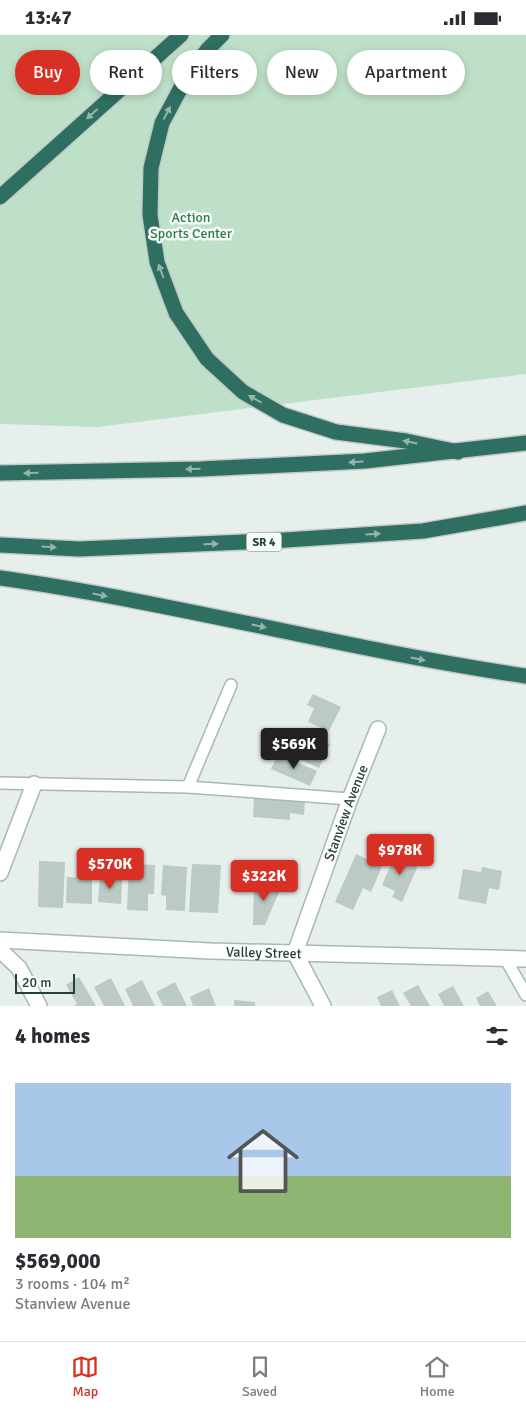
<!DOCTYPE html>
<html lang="en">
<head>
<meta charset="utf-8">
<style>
  :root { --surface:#fff; --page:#f2f2f3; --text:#2b2b33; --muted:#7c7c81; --line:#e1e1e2; --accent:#d93025 }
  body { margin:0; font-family:Signika,sans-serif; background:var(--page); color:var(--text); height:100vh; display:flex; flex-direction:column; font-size:19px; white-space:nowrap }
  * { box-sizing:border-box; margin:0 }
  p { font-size:16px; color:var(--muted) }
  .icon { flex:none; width:28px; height:28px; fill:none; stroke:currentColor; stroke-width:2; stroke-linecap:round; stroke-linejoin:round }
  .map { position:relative; height:971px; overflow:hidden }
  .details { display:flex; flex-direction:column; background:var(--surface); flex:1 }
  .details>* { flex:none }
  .hud { position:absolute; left:15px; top:15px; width:496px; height:45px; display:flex; gap:10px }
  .scale { position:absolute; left:15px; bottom:12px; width:60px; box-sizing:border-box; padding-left:5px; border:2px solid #24423a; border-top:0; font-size:14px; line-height:18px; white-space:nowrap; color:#24423a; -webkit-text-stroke:4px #f7fbf9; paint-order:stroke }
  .price { position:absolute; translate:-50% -42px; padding:0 11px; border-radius:5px; background:var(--accent); color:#fff; font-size:16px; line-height:32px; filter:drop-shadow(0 1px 2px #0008) }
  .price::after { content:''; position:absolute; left:50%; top:30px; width:15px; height:11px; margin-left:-8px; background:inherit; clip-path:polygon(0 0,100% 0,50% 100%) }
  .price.on { background:#222; color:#fff }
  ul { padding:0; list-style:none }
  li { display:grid; align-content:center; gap:10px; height:265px; padding:0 15px }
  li+li { border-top:1px solid var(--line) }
  li span { display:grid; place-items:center; height:155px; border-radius:0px; color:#555 }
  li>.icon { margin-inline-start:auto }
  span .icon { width:90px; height:90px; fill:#fffc; stroke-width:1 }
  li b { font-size:21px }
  h2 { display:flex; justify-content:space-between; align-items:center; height:60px; padding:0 15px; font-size:21px }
  .pill { padding:0 18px; border-radius:22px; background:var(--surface); box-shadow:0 2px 8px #0003; font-size:18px; line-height:45px }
  .pill.on { background:var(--accent); color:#fff }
  .status { display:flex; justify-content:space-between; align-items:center; height:35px; padding:0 25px; background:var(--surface); direction:ltr }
  .status svg { height:14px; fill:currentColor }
  .tab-bar { display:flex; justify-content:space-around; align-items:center; height:70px; border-top:1px solid var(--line); background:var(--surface); font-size:14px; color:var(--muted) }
  .tab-bar a { display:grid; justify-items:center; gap:2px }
  .tab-bar .on { color:var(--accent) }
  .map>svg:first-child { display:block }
  .green { fill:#bfe0c8 }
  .building { fill:#bbcac4 }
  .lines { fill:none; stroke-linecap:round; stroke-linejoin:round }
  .lane-casing { stroke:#a8b8b2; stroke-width:14 }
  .street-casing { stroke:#a8b8b2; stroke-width:18 }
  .secondary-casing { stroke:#a4bbb3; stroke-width:18 }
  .highway-casing { stroke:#c2cac8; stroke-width:18 }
  .lane { stroke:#fff; stroke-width:11 }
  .street { stroke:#fff; stroke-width:15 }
  .secondary { stroke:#fff; stroke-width:15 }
  .highway { stroke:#2f6f62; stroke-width:15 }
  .oneway { fill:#93b5ae }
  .labels { text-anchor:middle; stroke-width:5; stroke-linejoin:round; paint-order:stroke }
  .shield { fill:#f7fbf9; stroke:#637a73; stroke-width:1 }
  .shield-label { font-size:12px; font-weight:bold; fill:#24423a }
  .park-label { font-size:14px; fill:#2d7a4b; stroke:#f7fbf9 }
  .street-label { font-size:14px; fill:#24423a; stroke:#f7fbf9 }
</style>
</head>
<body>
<div class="status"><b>13:47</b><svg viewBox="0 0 49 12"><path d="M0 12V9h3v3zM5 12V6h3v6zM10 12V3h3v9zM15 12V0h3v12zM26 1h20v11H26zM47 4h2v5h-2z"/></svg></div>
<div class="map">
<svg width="526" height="971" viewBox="0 0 526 971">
  <rect width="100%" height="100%" fill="#e6efeb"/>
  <polygon class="green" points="0,0 526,0 526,339 97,392 0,389"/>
  <g class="building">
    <polygon points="313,659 341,672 329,696 308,687 314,673 307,670"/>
    <polygon points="294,693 330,709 319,733 284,717"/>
    <polygon points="278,719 317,736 310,751 271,734"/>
    <polygon points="254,761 305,766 304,780 290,778 290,785 253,782"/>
    <polygon points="396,818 419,828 402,867 392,862 395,856 382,850"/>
    <polygon points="356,819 382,831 371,857 363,853 353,875 335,867"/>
    <polygon points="39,826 65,827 63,873 38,872"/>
    <polygon points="129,829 155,830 154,859 148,859 148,876 127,875"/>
    <polygon points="192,829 221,830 218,878 189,877"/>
    <polygon points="163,830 187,832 185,876 166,875 166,861 161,860"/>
    <polygon points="482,832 502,836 499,855 489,853 486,869 458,864 463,834 481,837"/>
    <polygon points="100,841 122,842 121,869 98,867"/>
    <polygon points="67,842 92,843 92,869 66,868"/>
    <polygon points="254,849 282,850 265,890 253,890"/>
    <polygon points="79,942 96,971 74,971 77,969 66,950"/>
    <polygon points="111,943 125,971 104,971 94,952"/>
    <polygon points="142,945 155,971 133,971 125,954"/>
    <polygon points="175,947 187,971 163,971 156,957"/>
    <polygon points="418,950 430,971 411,971 403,958"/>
    <polygon points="453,951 464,971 444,971 438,959"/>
    <polygon points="209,953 216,971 193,971 190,962"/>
    <polygon points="392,955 400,971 381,971 377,962"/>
    <polygon points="488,956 497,971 480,971 476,963"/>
    <polygon points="234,965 255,967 255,971 234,971"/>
  </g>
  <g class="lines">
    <defs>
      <g id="lane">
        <polyline points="0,748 188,752 350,764"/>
        <polyline points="188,752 231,650"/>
        <polyline points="505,923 526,960"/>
      </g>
      <g id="street">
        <polyline points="0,838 34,749"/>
        <polyline points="0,915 19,933 39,971"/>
        <path id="s1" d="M323 971 295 918 350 764 378 694"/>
      </g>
      <g id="secondary">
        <path id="s2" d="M0 905 210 916 526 924"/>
      </g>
      <g id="highway">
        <polyline points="222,0 208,14 185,45 162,88 151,133 150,180 157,227 176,278 207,324 243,357 283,380 336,397 406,406 458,417"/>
        <polyline points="0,162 181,0"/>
        <polyline points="0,438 201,434 365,426 526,408"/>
        <polyline points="0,510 79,514 270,506 423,496 526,478"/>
        <path d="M0 543C177 568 349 615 526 641"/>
      </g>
    </defs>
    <use href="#lane" class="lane-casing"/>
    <use href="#street" class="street-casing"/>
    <use href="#secondary" class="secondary-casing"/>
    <use href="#highway" class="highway-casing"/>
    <use href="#lane" class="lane"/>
    <use href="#street" class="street"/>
    <use href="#secondary" class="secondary"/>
    <use href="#highway" class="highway"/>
  </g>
  <defs><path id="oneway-solid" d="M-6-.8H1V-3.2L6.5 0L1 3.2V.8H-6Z" transform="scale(1.25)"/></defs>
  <g class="oneway">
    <use href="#oneway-solid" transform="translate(167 78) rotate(-62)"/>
    <use href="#oneway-solid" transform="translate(92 79) rotate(138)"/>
    <use href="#oneway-solid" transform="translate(161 236) rotate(-110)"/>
    <use href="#oneway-solid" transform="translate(255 364) rotate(-151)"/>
    <use href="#oneway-solid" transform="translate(410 407) rotate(-169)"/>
    <use href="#oneway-solid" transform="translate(356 427) rotate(177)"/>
    <use href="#oneway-solid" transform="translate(193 434) rotate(179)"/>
    <use href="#oneway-solid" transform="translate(31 438) rotate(179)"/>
    <use href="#oneway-solid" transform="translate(373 499) rotate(-4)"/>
    <use href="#oneway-solid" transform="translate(211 509) rotate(-2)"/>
    <use href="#oneway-solid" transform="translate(49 512) rotate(3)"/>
    <use href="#oneway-solid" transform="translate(100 560) rotate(11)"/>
    <use href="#oneway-solid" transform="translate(259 591) rotate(12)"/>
    <use href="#oneway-solid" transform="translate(418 624) rotate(12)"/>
  </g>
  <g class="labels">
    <rect class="shield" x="246.5" y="497.5" width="35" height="19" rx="4"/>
    <g class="shield-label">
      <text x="264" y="511">SR 4</text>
    </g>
    <g class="park-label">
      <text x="191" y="187">Action<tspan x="191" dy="16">Sports Center</tspan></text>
    </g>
    <g class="street-label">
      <text dy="5" stroke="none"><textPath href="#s1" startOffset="209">Stanview Avenue</textPath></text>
      <text dy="5" stroke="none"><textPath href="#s2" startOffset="264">Valley Street</textPath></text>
    </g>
  </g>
</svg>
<div class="scale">20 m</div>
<b class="price on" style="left:294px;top:735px">$569K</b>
<b class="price" style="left:400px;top:841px">$978K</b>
<b class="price" style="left:110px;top:855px">$570K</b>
<b class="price" style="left:264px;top:867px">$322K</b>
<div class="hud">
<a class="pill on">Buy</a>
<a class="pill">Rent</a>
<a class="pill">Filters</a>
<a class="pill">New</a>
<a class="pill">Apartment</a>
</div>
</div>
<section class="details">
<h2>4 homes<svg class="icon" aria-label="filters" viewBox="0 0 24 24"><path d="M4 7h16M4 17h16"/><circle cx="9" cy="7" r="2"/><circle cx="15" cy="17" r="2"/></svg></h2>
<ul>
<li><span style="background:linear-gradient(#a9c7e8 60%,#8fb573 0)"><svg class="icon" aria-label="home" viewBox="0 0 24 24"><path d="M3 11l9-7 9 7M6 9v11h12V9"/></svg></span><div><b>$569,000</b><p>3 rooms · 104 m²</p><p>Stanview Avenue</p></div></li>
</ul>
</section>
<nav class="tab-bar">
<a class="on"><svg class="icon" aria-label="map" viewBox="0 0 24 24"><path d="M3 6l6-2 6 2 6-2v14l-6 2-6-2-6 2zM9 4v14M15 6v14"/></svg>Map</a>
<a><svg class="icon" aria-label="saved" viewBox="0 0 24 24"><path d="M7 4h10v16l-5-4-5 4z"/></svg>Saved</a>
<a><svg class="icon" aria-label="home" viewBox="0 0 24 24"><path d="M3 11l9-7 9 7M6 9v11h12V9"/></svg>Home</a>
</nav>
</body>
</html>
